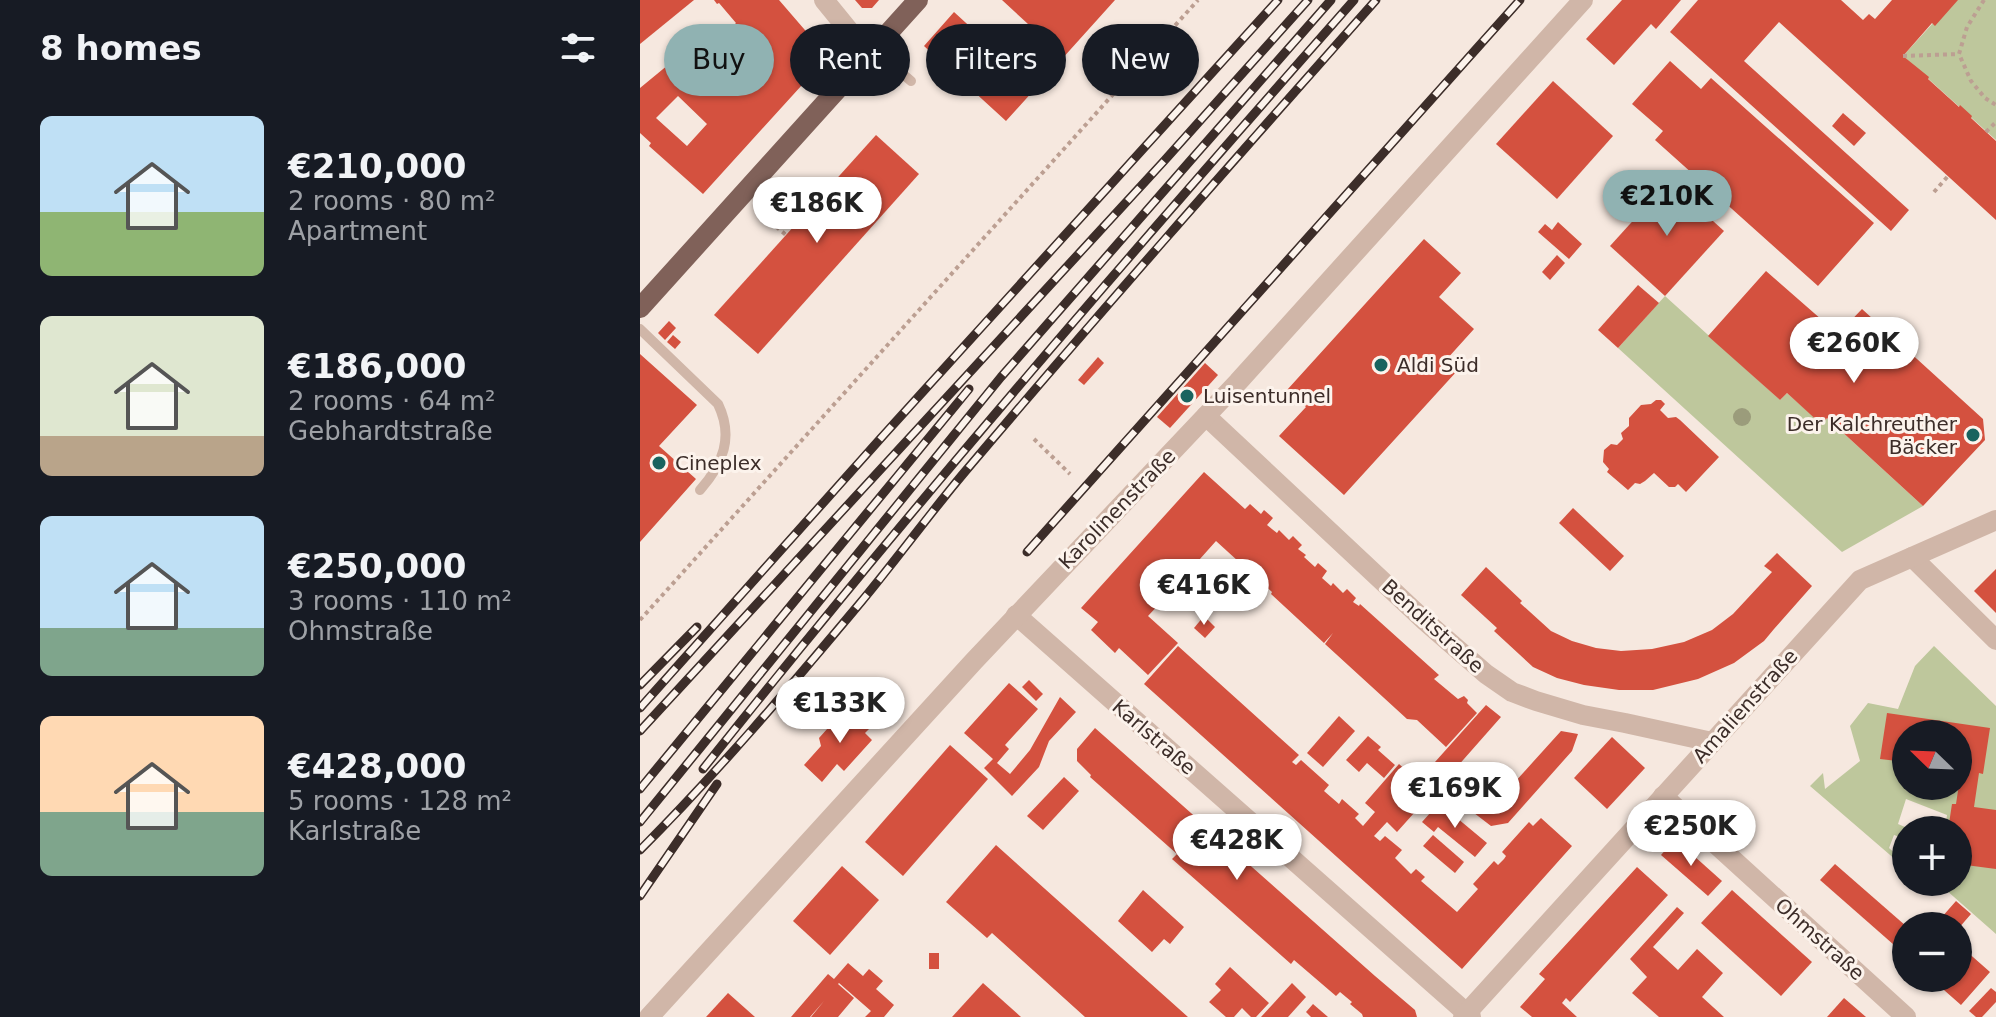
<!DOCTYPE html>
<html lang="en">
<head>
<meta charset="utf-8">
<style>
  :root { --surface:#171b24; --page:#20242c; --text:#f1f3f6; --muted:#9ea1a6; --accent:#90b2b2 }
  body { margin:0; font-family:"DejaVu Sans",sans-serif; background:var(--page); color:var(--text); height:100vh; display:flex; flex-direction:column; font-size:30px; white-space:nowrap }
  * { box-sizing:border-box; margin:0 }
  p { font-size:26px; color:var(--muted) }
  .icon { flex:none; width:44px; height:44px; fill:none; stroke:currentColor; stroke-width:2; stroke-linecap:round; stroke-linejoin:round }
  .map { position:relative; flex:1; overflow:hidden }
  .sheet { display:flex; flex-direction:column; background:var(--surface); width:640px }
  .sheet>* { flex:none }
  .top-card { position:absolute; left:24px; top:24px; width:760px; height:72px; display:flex; gap:16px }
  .needle { width:52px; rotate:293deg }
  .controls { position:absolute; left:1252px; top:720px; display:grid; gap:16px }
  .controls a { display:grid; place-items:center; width:80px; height:80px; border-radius:50%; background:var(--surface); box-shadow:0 2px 6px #0004; font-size:40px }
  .price { position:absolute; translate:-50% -68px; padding:0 18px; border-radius:28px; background:#fff; color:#222; font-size:26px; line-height:52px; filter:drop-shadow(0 2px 4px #0008) }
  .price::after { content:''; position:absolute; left:50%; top:48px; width:24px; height:18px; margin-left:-12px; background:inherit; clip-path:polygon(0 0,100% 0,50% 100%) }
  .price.selected { background:var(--accent); color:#111 }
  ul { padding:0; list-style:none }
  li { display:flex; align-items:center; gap:24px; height:200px; padding:0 40px }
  li span { display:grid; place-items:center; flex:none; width:224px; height:160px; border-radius:12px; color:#555 }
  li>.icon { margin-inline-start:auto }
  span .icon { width:96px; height:96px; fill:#fffc; stroke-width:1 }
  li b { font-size:34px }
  h2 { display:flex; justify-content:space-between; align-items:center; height:96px; padding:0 40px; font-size:34px }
  .chip { padding:0 28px; border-radius:36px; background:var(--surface); box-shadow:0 2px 6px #0004; font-size:28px; line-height:72px }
  .chip.selected { background:var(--accent); color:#111 }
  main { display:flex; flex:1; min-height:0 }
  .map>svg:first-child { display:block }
  .green { fill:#bec79c; fill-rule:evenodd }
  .building { fill:#d4513f; fill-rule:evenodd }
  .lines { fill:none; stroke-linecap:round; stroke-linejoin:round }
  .path { stroke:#bc9f92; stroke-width:4; stroke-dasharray:4 4; stroke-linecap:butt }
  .service { stroke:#d0b6a8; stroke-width:10 }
  .minor { stroke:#d0b6a8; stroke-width:20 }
  .tertiary { stroke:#d0b6a8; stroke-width:20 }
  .primary { stroke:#806159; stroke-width:20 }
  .rail-casing { stroke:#3c2d29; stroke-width:9 }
  .rail { stroke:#fcf3ec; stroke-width:6; stroke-dasharray:18; stroke-linecap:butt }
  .tree { fill:#9b9c7b }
  .poi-dot { fill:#19635f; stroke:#fcf3ec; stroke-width:3 }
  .labels { text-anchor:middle; stroke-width:6; stroke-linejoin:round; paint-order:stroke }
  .poi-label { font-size:20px; fill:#3c2d29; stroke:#fcf3ec; text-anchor:start }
  .street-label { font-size:20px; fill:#3c2d29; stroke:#fcf3ec }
</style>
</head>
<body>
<main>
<section class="sheet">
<h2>8 homes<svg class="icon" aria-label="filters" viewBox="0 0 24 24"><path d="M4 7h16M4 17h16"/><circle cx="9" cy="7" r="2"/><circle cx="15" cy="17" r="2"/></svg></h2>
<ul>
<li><span style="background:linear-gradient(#bfe0f5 60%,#8fb573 0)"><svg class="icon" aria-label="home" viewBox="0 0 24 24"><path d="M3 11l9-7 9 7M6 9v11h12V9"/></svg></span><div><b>€210,000</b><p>2 rooms · 80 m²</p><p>Apartment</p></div></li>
<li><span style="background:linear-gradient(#dfe7d0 75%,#b9a48a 0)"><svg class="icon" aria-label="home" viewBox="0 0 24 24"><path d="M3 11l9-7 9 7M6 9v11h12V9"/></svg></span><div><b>€186,000</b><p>2 rooms · 64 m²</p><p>Gebhardtstraße</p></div></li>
<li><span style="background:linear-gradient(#bfe0f5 70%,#7fa58c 0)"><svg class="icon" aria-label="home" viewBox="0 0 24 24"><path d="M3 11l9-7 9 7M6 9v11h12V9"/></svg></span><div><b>€250,000</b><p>3 rooms · 110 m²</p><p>Ohmstraße</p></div></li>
<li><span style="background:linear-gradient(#ffd9b3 60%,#7fa58c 0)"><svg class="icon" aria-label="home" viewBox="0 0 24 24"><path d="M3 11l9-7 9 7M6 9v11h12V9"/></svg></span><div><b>€428,000</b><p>5 rooms · 128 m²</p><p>Karlstraße</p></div></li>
</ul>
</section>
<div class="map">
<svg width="1356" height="1017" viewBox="0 0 1356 1017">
  <rect width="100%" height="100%" fill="#f6e8df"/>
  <g class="green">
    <polygon points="1314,0 1356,0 1356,140 1263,56"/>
    <polygon points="1025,296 1140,400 1147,393 1182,424 1187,418 1283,506 1202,552 978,348"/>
    <path d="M1294 646 1356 706V934L1297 882H1318V830H1305L1307 815 1266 799 1258 824 1272 830H1266V839L1254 835 1249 848 1266 863 1264 867 1170 786 1183 773 1185 789 1220 761 1210 726 1228 703 1258 709 1275 666ZM1266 734H1318V786H1266Z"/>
  </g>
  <g class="building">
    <polygon points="0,0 54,0 0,44"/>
    <path d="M74 0H139L183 51 182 63 63 194 9 146 11 143 0 133V88L51 46 98 89 116 69 122 62 123 53 105 33 101 36 93 26 96 23 79 3 77 4ZM38 96 67 124 47 146 16 118Z"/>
    <polygon points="215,0 239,0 232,8 222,8"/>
    <polygon points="362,0 475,0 366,121 284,46 314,12 360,54 388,24"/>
    <polygon points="982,0 1041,0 1016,29 1011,24 974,65 946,39"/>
    <polygon points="1058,0 1201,0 1223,20 1229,14 1235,19 1252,0 1318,0 1295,26 1292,23 1263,56 1289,77 1288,79 1319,107 1320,105 1332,116 1331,118 1356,141 1356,220 1139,22 1104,61 1269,210 1251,231 1030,32"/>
    <polygon points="1030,61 1061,89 1071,78 1234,223 1178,286 1015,140 1023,131 992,104"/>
    <polygon points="913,81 973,136 917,199 856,144"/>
    <polygon points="1203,113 1226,133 1214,146 1192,126"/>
    <polygon points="236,135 279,174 118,354 74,315"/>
    <polygon points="1029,181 1084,231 1025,296 970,246"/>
    <polygon points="918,222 942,244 929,259 898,232 905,224 912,230"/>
    <polygon points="784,239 821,273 799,297 834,329 806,360 817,371 704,495 639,436 666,407 647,390"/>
    <polygon points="917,255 925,263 910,280 902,272"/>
    <polygon points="1126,271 1198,334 1222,309 1343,419 1345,440 1283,506 1187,418 1182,425 1147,393 1140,400 1068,336"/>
    <polygon points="998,285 1019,303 978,348 958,330"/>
    <polygon points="29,321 36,328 25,340 18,333"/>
    <polygon points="33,335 41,342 35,349 27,342"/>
    <polygon points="0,354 57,405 19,446 56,479 0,542"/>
    <polygon points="458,357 464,363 444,385 438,380"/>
    <polygon points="565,363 578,375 530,428 517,417"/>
    <polygon points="1016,400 1021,400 1025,404 1020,410 1028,418 1036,417 1040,420 1079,457 1046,492 1038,484 1035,487 1029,487 1014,473 1005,481 1000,484 995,483 988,490 967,472 969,469 963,462 964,450 971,444 977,445 983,439 981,433 989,426 989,418 1001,405 1011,404"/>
    <polygon points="564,472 605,509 610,504 621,514 624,510 633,518 627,525 637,533 639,530 649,540 653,536 662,545 658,549 666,555 664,557 675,567 678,563 687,571 682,578 691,586 693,583 703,593 707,589 716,598 713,602 719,606 720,604 799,675 794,679 818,699 824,696 828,700 827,703 837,713 806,747 777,720 767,719 685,644 693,633 684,643 631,594 632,592 576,541 551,569 561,579 532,611 522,601 508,616 538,643 508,675 479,648 475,653 451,630 458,622 441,608"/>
    <polygon points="933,508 984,556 970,571 919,523"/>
    <polygon points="1137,553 1172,586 1134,629 1124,641 1094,663 1058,679 1013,690 979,690 944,685 917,678 893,667 854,631 857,628 821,595 846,567 882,601 880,603 911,631 932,641 956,648 981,651 1012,649 1044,642 1072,630 1093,614 1132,572 1124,566"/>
    <polygon points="1356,569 1356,613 1334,591"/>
    <polygon points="564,616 575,627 565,638 554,628"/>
    <polygon points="538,646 659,755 652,762 656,765 661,760 689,785 684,791 699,804 702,799 719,814 715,818 723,826 735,812 725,803 759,764 778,781 846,705 861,717 809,776 813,784 831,799 838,791 855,804 921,731 938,734 932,751 868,823 851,826 825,806 818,815 792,793 757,832 747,822 734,836 740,841 745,836 762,850 755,858 771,874 776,869 785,877 781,881 817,912 838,889 833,884 854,861 858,865 864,859 866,856 862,852 889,822 893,826 901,818 932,846 822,969 504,684"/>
    <polygon points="389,680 403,694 396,701 382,687"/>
    <polygon points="369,683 398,709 365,745 369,749 357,763 370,774 390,750 420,697 436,712 409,741 399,767 372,796 344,768 353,759 324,733"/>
    <polygon points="214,708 233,725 225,733 232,740 204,771 197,764 182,782 164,765 181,746 179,738 197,718 204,720"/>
    <polygon points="1247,713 1350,728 1343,774 1339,773 1334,807 1356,810 1356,869 1318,864 1318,830 1308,830 1312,804 1316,804 1321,771 1318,770 1318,734 1266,734 1266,762 1240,759"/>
    <polygon points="699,716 715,731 683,767 667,753"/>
    <polygon points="455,728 735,976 775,1010 777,1017 723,1017 722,1014 710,1004 712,1002 700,992 696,996 654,960 651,964 532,859 537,854 450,777 451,775 437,761 437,749"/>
    <polygon points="728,736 741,747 738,750 755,765 744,778 727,763 719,772 706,760"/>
    <polygon points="972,737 1005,768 967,809 934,778"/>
    <polygon points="310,745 348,779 263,876 225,842"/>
    <polygon points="424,777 439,791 403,830 387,816"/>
    <polygon points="799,803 847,843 835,857 798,827 794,832 782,822"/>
    <polygon points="793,835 824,862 815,873 783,846"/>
    <polygon points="1035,839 1082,881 1068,896 1021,855"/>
    <polygon points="356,845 548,1017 445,1017 352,933 347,938 306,902"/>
    <polygon points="1195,864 1266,926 1266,947 1262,952 1180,880"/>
    <polygon points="202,866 239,900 190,955 153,921"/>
    <polygon points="997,867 1028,895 930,1002 926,998 922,1003 937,1017 892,1017 880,1007 905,979 899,974"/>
    <polygon points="503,890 544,927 530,944 524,939 512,952 478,921"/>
    <polygon points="1092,890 1172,962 1141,996 1061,923"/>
    <polygon points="1316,901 1331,914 1318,929 1318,926 1294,926"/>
    <polygon points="1037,907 1044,913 1013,947 1038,970 1057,949 1083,973 1062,997 1084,1017 1019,1017 992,993 1007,977 990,959"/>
    <polygon points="1325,950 1350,972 1321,1005 1296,983 1301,978 1318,978 1318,958"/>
    <rect x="289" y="953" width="10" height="16"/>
    <polygon points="208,963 223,976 229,969 243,981 236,989 254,1005 244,1017 225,1017 231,1011 199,983 198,984 214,998 198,1017 171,1017 184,1001 170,1017 151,1017 188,974 194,979"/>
    <polygon points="590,967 629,1003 616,1017 611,1017 602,1008 594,1017 586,1017 569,1002 581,990 575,984"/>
    <polygon points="343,983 381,1017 312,1017"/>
    <polygon points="652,983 666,997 648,1017 621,1017"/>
    <polygon points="1351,988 1356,992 1356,1002 1342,1017 1336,1017 1329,1011"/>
    <polygon points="88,993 115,1017 66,1017"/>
    <polygon points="1204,998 1226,1017 1187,1017"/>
    <polygon points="673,1004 688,1017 671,1017 666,1012"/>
  </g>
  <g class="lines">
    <g class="path">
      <polyline points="1344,0 1327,27 1319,54 1331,81 1345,98 1356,105"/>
      <polyline points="1263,56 1319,54"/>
      <polyline points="1346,132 1356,122"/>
      <polyline points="1294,192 1308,176"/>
      <polyline points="118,211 146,235"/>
      <polyline points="394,439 430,474"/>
      <polyline points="0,620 558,0"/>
    </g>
    <g class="service">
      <polyline points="233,49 271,81"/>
      <path d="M0 329 78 404C94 437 83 464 60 490"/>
    </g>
    <g class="minor">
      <polyline points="184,0 228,54"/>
      <polyline points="566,416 785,621 846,674 872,692 896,701 943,715 985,723 1072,742"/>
      <polyline points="1272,557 1356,640"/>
      <polyline points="376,615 831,1017"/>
      <polyline points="1023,796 1266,1017"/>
      <polyline points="823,1017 1220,580 1356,520"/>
    </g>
    <polyline class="tertiary" points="9,1017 334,661 598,382 943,0"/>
    <polyline class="primary" points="0,308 278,0"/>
    <defs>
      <g id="rail">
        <polyline points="387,552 880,0"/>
        <polyline points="0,685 57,627"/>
        <polyline points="0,708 241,438 638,0"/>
        <polyline points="0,731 524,161 668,0"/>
        <path d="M63 769C272 506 492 252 714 0"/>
        <polyline points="0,789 329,389"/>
        <polyline points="0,822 361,377 691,0"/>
        <path d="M0 850C78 772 150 687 221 602 256 560 288 516 323 474 458 314 597 157 736 0"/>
        <polyline points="0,896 77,784"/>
      </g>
    </defs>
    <use href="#rail" class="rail-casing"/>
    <use href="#rail" class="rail"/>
  </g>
  <circle class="tree" cx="1102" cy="417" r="9"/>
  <g class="poi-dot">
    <circle cx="741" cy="365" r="8"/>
    <circle cx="547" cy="396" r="8"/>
    <circle cx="1333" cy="435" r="8"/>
    <circle cx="19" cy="463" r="8"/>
  </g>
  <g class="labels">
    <g class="poi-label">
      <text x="757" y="372">Aldi Süd</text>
      <text x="563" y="403">Luisentunnel</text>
      <text x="1317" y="431" text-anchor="end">Der Kalchreuther<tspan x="1317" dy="23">Bäcker</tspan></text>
      <text x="35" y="470">Cineplex</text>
    </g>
    <g class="street-label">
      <text transform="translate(477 509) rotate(-46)" y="7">Karolinenstraße</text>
      <text transform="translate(793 626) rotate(42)" y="7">Benditstraße</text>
      <text transform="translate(1105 706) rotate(-48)" y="7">Amalienstraße</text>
      <text transform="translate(514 737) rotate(41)" y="7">Karlstraße</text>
      <text transform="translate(1180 939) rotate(42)" y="7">Ohmstraße</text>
    </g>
  </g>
</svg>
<div class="controls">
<a><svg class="needle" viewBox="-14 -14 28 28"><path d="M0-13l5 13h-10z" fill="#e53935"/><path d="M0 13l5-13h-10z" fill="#9ea1a6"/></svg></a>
<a>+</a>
<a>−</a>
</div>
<b class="price selected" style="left:1027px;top:238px">€210K</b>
<b class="price" style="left:177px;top:245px">€186K</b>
<b class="price" style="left:1214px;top:385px">€260K</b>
<b class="price" style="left:564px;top:627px">€416K</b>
<b class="price" style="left:200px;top:745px">€133K</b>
<b class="price" style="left:815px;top:830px">€169K</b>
<b class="price" style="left:1051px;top:868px">€250K</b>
<b class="price" style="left:597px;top:882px">€428K</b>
<div class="top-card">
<a class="chip selected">Buy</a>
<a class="chip">Rent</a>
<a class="chip">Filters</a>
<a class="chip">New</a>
</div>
</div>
</main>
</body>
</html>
